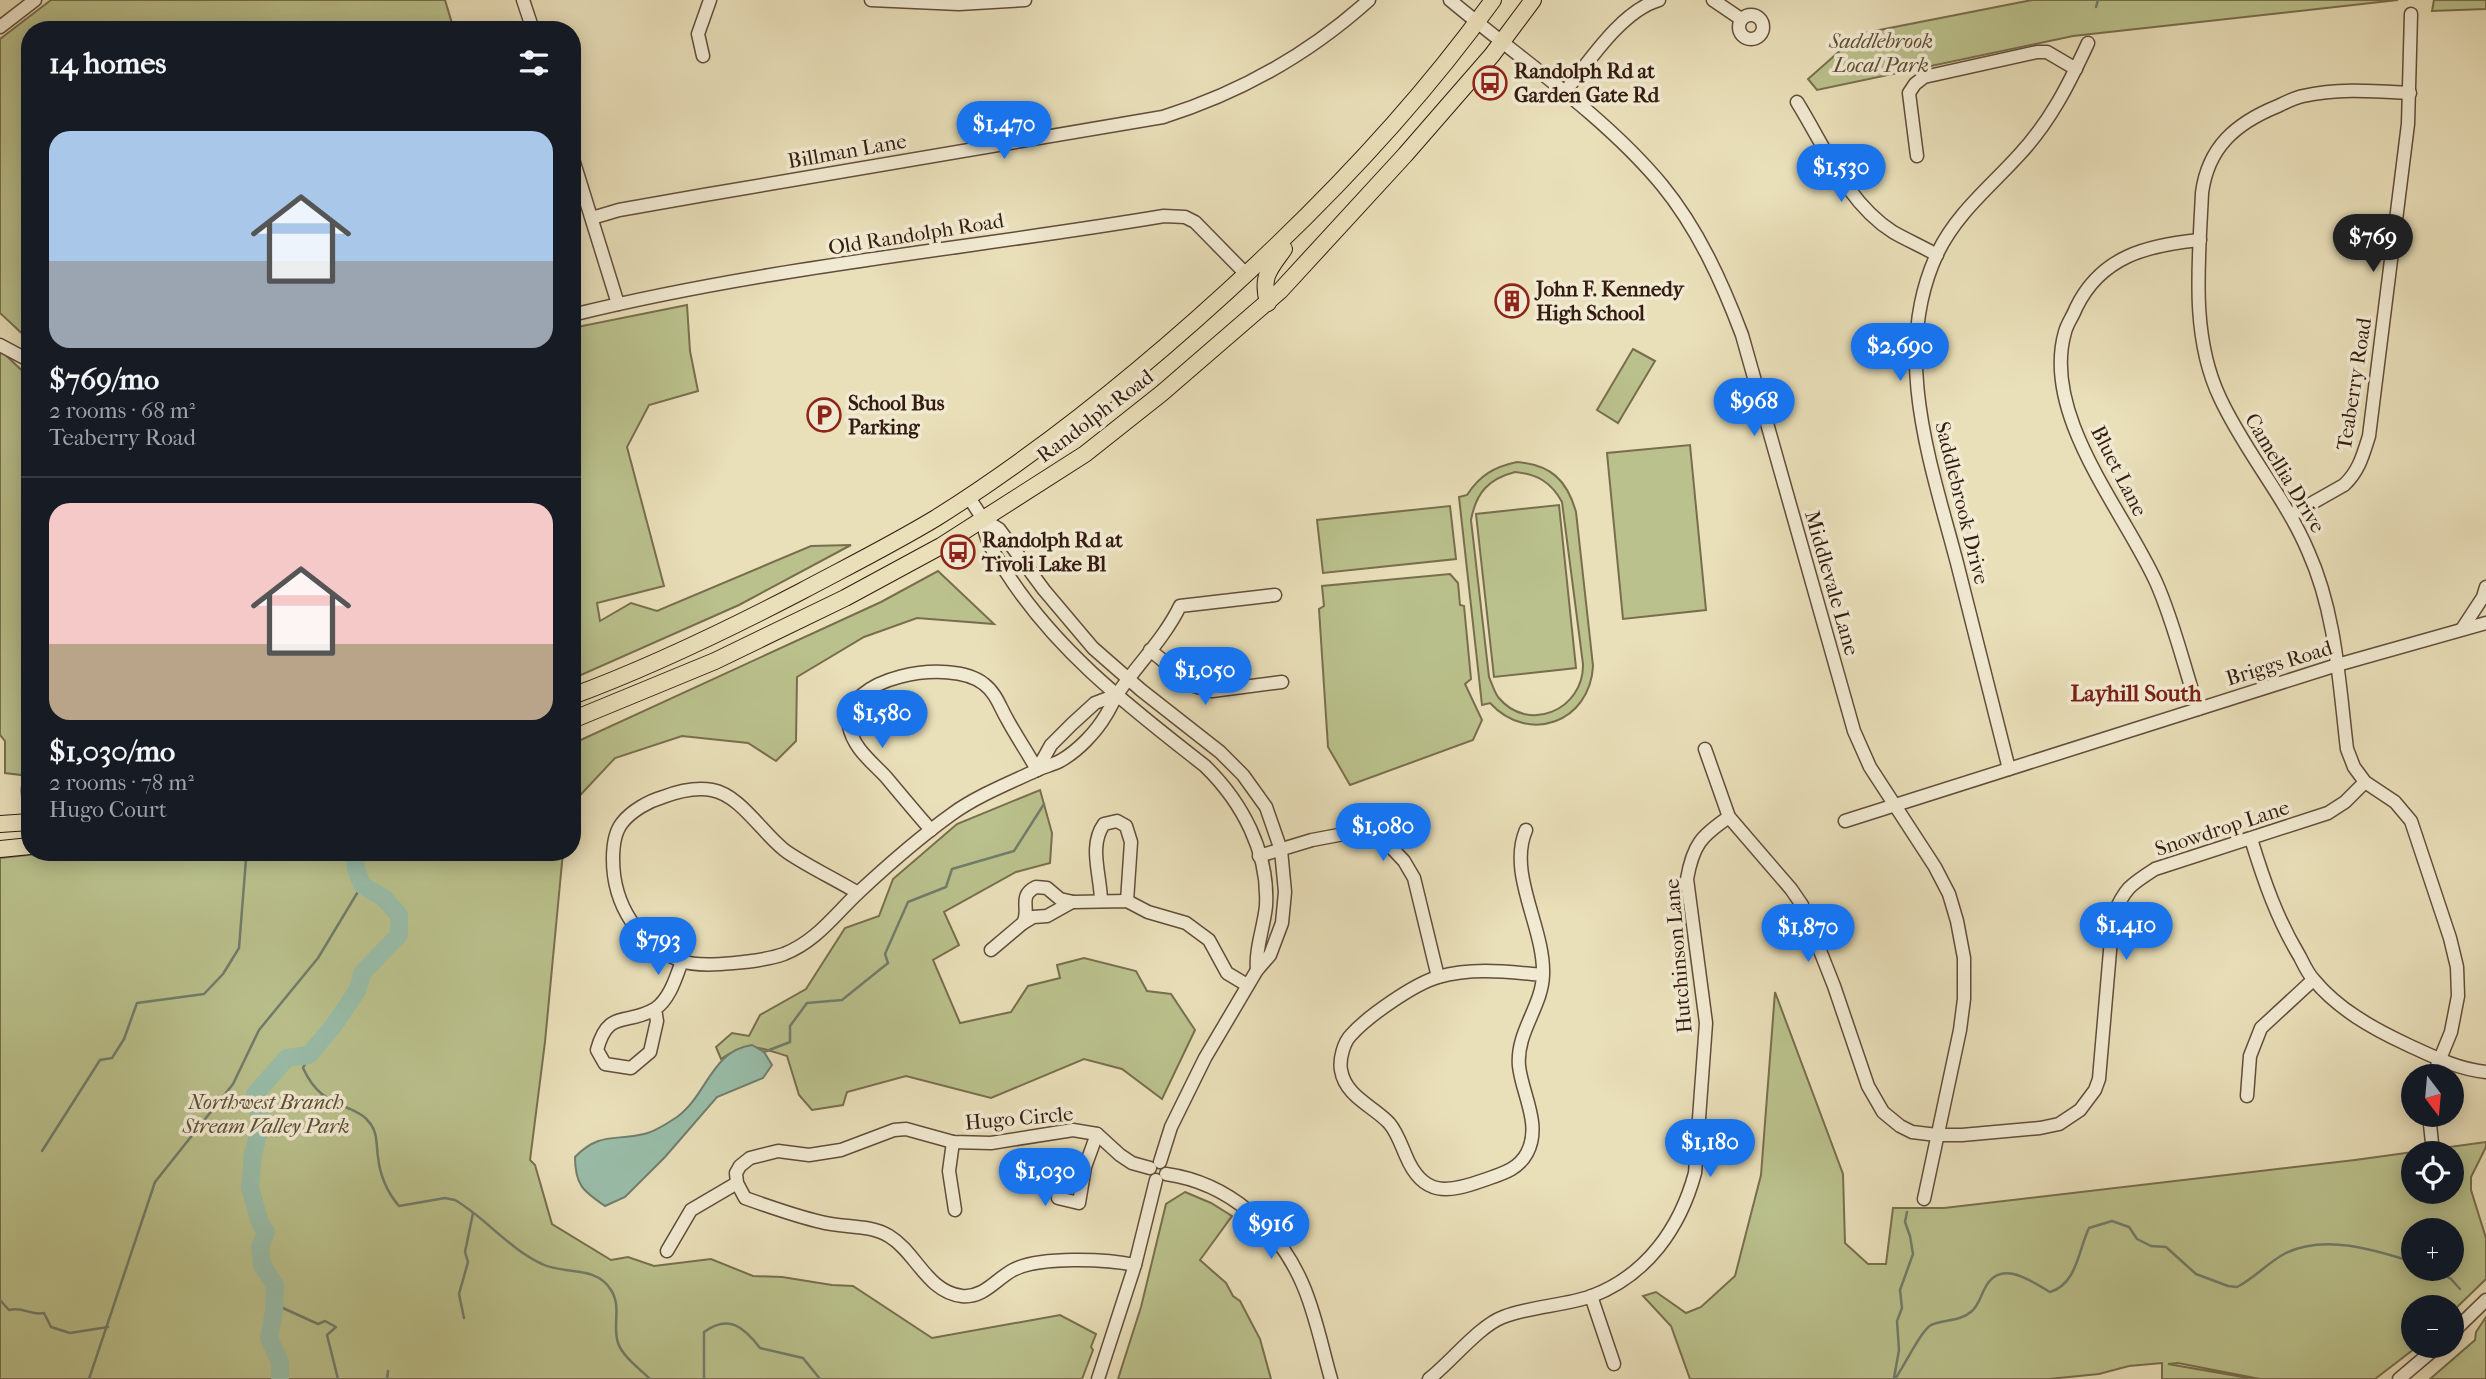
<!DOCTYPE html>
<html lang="en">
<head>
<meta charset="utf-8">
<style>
  :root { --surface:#171b24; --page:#242831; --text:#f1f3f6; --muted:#9ea1a6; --line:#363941; --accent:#1a73e8 }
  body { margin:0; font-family:"IM FELL French Canon",serif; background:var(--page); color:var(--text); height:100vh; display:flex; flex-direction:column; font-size:26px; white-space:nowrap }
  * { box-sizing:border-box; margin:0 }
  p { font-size:23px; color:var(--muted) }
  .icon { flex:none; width:38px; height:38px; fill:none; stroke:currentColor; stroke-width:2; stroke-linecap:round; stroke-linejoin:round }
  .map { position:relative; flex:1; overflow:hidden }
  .sheet { position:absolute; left:21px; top:21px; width:560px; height:840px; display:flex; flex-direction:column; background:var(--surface); border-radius:28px; box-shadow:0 4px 18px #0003 }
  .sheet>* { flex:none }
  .needle { width:46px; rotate:164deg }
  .fabs { position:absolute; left:2401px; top:1064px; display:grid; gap:14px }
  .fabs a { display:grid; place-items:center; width:63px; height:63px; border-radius:50%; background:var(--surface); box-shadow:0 4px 18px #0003; font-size:35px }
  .price { position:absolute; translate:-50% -60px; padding:0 16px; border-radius:24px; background:var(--accent); color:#fff; font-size:23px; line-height:46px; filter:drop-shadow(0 2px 4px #0008) }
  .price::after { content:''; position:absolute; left:50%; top:42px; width:21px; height:16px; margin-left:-10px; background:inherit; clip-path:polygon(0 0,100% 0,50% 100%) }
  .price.selected { background:#222; color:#fff }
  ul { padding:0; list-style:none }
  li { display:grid; align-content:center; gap:14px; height:371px; padding:0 28px }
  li+li { border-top:2px solid var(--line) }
  li span { display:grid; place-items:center; height:217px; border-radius:21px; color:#555 }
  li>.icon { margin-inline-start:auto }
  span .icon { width:126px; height:126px; fill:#fffc; stroke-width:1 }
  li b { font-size:30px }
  h2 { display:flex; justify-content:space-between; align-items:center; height:84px; padding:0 28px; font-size:30px }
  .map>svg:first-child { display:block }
  .green { fill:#bac18c; stroke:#786e4e; stroke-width:2; fill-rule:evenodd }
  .water { fill:#99bda9; stroke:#717d6c; stroke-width:2 }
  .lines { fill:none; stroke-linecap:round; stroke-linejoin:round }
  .stream { stroke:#717d6c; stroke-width:2.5 }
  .river { stroke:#99bda9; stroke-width:18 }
  .minor-casing { stroke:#624d3b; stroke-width:15 }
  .major-casing { stroke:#351c11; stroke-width:18 }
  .minor { stroke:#f1ead2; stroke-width:12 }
  .major { stroke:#e9dfb9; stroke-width:16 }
  .labels { text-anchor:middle; stroke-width:7; stroke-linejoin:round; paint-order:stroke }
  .park-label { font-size:21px; font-style:italic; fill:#5d4e36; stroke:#f1ead2 }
  .poi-label { font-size:21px; font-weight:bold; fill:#351c11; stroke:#f1ead2; text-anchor:start }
  .street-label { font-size:21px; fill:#351c11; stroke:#f1ead2 }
  .neighbourhood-label { font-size:23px; font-weight:bold; fill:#7a1f14; stroke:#f1ead2 }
</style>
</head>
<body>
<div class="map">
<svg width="2486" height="1379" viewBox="0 0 2486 1379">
  <rect width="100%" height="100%" fill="#e9dfb9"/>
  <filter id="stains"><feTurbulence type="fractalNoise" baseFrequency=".00286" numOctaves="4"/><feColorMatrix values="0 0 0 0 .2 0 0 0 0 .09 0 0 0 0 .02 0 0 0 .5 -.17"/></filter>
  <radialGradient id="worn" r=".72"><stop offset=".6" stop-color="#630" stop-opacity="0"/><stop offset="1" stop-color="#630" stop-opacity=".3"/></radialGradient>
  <g class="green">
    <polygon points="51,0 445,0 454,30 30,30 30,341 0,313 0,39"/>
    <polygon points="2032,0 2398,0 2073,36 1817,90 1808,79 1859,34"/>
    <polygon points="2434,0 2486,0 2486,9 2432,11"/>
    <polygon points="687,305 690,351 698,391 649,405 627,447 664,586 597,603 600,621 631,603 657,611 811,546 851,545 739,605 572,679 572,328"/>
    <polygon points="1633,349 1655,361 1618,423 1597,410"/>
    <polygon points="0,350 30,378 30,776 5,773 5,741 0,735"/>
    <polygon points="1690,445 1706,610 1623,619 1607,453"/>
    <path d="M1517 462C1551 465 1567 480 1576 512L1593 666C1590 722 1529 745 1490 703L1482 705 1459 497 1467 495C1480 475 1494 467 1517 462ZM1515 472C1537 474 1551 482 1562 502L1583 664C1584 710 1528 734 1498 697 1494 691 1492 684 1489 677L1471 520C1476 493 1488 479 1515 472Z"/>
    <polygon points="1559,505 1576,668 1494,677 1476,514"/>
    <polygon points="1450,506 1456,559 1323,573 1317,520"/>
    <polygon points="938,571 994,624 917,618 864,637 797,677 796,741 776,761 748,743 682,736 615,758 572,804 572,744 881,602"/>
    <polygon points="1450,574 1458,583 1460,605 1464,606 1471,679 1465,684 1482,720 1473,740 1350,785 1328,747 1319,609 1324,606 1322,586"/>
    <path d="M1040 790 1052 833 1050 863 1016 872 944 912 959 945 933 960 960 1023 1011 1012 1028 986 1060 978 1057 965 1084 958 1136 971 1147 991 1171 994 1195 1030 1162 1099 1122 1069 1084 1059 991 1098 906 1076 847 1092 843 1105 812 1110 799 1095 787 1056C757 1047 748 1040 721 1059L716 1047 732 1033 749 1036 760 1015 806 989 845 928 879 916 893 879 957 824Z"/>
    <polygon points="54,852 563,852 545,1042 530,1160 535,1165 552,1224 611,1260 628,1257 654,1266 711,1259 753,1276 782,1277 832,1285 853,1286 932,1338 1060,1315 1096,1334 1091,1347 1093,1350 1082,1379 0,1379 0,858"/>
    <path d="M1775 992 1843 1174 1845 1243 1868 1264H1886L1893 1208H1944L2355 1160 2486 1142V1147L2471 1177V1190L2486 1238V1279L2452 1312V1307H2413V1346H2418L2375 1379H2260L2178 1363 2168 1364 2254 1379H2162V1363L2129 1366 2099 1374 2049 1379H1690L1671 1326 1643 1296 1656 1292 1686 1313 1701 1307 1735 1276 1761 1175ZM2413 1153H2452V1192H2413ZM2413 1230H2452V1269H2413Z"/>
    <polygon points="1185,1192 1211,1203 1232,1216 1200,1260 1226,1283 1233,1296 1240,1301 1260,1339 1271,1379 1118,1379 1141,1307 1166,1204"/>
    <polygon points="2486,1317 2486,1379 2430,1379 2475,1340 2476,1332"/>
  </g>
  <path class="water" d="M752 1045 764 1052 772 1065 763 1078 717 1097 665 1157 625 1197 605 1206C583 1191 575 1185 575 1157 599 1132 614 1141 644 1134 654 1132 668 1123 677 1117 708 1094 711 1051 752 1045Z"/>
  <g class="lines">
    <g class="stream">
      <polyline points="2096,7 2098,0"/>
      <polyline points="764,1052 790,1042 790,1026 807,1003 842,1000 888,963 885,954 908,902 946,887 952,869 1014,851 1044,804"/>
      <path d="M309 1055 303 1068C314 1092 326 1099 350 1109 356 1112 364 1115 368 1121 378 1131 376 1144 378 1157 380 1175 387 1192 399 1206L445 1198 455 1200C486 1218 509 1249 542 1264 564 1275 596 1265 611 1290 622 1307 612 1325 618 1343 623 1357 640 1369 650 1379"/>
      <polyline points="42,1151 100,1060 112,1058 124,1039 137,1003 204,994 223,974 239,948 246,859"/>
      <polyline points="2434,1269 2451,1279 2460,1289"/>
      <path d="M0 1300 9 1310C23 1306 31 1316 44 1313L51 1327 70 1333 108 1327"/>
      <polyline points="274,1304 318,1324 325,1321 336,1327 327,1335 338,1379"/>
      <polyline points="464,1318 459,1294 468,1262 465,1252 473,1213"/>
      <polyline points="1894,1378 1899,1350 1897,1321 1902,1308 1900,1290 1913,1254 1910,1236 1905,1222 1907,1212"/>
      <polyline points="89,1379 155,1182 233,1084 259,1030 318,958 362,885"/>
      <polyline points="387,1379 388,1371"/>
      <path d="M704 1379V1332C729 1314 744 1327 760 1348L803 1358 820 1379"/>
      <path d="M1895 1379C1904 1367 1921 1330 1931 1325 1944 1319 1960 1322 1972 1311 1979 1305 1981 1295 1985 1288 2000 1258 2031 1281 2050 1292 2077 1284 2078 1251 2089 1228L2112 1221 2129 1227 2137 1239 2151 1246 2166 1247 2196 1274 2228 1286 2237 1287C2255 1278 2268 1262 2286 1253 2325 1234 2375 1250 2413 1262"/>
    </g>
    <polyline class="river" points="280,1379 280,1362 269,1338 274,1311 275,1285 262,1265 260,1247 266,1232 260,1223 250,1187 253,1154 261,1125 255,1094 287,1058 309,1055 334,1025 357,991 363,972 399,935 399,915 384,898 362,885 356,869 355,852"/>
    <defs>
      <g id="minor">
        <polyline points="523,0 533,30"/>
        <polyline points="871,0 959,4 1025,0"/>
        <path d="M1450 0C1519 58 1605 116 1662 185 1698 229 1722 282 1742 335L1854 731 1870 767 1935 867 1949 894 1957 921 1964 958V999L1960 1030 1924 1199"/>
        <polyline points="1713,0 1741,19"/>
        <circle cx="1751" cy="27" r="12"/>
        <polyline points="0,27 35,0"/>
        <polyline points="703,56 698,34 710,0"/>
        <path d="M1564 93C1588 63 1621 11 1659 0"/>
        <path d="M2410 93C2374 91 2338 88 2303 96 2294 98 2286 102 2278 106 2236 123 2208 147 2202 193 2199 261 2190 335 2220 398 2245 452 2285 497 2308 551 2336 613 2339 682 2347 749L2354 767 2365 782 2395 802 2411 821 2450 938 2457 967 2458 996 2451 1032 2433 1076"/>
        <path d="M1797 102C1825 147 1847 203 1893 232 1907 240 1923 247 1937 255"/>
        <polyline points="572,156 618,304"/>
        <polyline points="1917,156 1909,93 1915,84 1924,77 2037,52 2047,52 2076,69"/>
        <path d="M592 218 619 210 704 195 1163 117C1240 93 1309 54 1369 0"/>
        <path d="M572 315C766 267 967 249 1164 216L1185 217 1195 222 1246 274"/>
        <polyline points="0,345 30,361"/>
        <polyline points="968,496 983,519 999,529 1044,590 1093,648 1141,690 1220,752 1243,775 1266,807 1281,850 1285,892 1282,923 1270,955 1257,970 1205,1058 1171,1127 1160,1162"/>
        <path d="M2291 515 2344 485C2359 471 2363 455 2369 436L2408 124 2411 14"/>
        <path d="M983 519C985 542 994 553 1006 572 1058 653 1130 707 1205 766 1242 802 1269 852 1266 906 1264 927 1255 949 1257 970"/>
        <polyline points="2462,629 2483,597 2486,587"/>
        <polyline points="1150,650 1194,686 1212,691 1282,682"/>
        <path d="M2198 709C2184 667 2174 622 2156 582 2124 511 2041 415 2065 332 2067 324 2073 316 2076 308 2101 256 2148 245 2200 240"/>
        <path d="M1705 749 1729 817 1791 889 1802 905 1834 986 1868 1086 1883 1112 1900 1126 1912 1132 1937 1135H1962L2040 1128 2059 1124 2080 1110 2095 1090 2099 1079 2113 916C2125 888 2130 885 2155 869L2328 813 2345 802 2365 782"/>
        <path d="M2009 769C1992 700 1974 632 1957 563 1931 464 1890 352 1938 252 1957 213 1990 187 2019 155 2050 122 2069 84 2088 43"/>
        <polyline points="1037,770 1051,745 1072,724 1095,703 1116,695"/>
        <polyline points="30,772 28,790 30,820"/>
        <polyline points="1845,821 2337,665 2486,623"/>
        <path d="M931 830C916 813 901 795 886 777 872 762 853 748 849 726 841 677 950 657 984 684 996 693 1000 707 1007 719 1016 736 1028 753 1037 770"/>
        <path d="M1526 830C1507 874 1545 928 1543 975 1542 1007 1516 1032 1519 1066 1522 1094 1542 1125 1527 1153 1518 1170 1501 1174 1484 1180 1448 1193 1423 1197 1406 1156 1401 1145 1397 1132 1389 1123 1373 1106 1345 1096 1341 1070 1339 1059 1344 1042 1351 1035 1368 1016 1414 984 1438 977 1473 967 1509 972 1543 975"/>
        <path d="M2251 839C2264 881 2277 919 2300 957 2304 965 2308 974 2314 980 2338 1009 2372 1028 2406 1044 2432 1056 2457 1069 2486 1072"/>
        <polyline points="1259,856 1312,840 1344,834 1373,838 1389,845 1404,861 1414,878 1438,977"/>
        <path d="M858 893C835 879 809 867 787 852 764 836 741 795 712 790 695 787 679 791 663 797 649 801 631 811 622 823 614 833 613 847 613 859 613 904 638 945 682 961 702 969 764 961 784 954 817 941 835 914 860 891 889 864 920 837 952 814 975 797 1009 783 1035 771 1043 767 1052 765 1060 761 1078 751 1096 732 1106 715 1112 705 1116 695 1123 686 1142 660 1166 635 1180 606L1275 595"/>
        <path d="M1101 901C1101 876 1088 846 1104 824L1117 821 1126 826 1131 842 1127 901"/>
        <path d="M1023 923C1031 909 1017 896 1036 887L1047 888 1060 899 1073 902 1127 901 1148 912 1186 923 1209 940 1227 973 1247 985"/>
        <polyline points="991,950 1023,923 1033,917 1047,916 1072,902"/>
        <path d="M655 1009 657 1021 650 1052 631 1068 605 1064 597 1050C608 1008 627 1026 655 1009 670 999 676 977 682 961"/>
        <polyline points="2247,1096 2250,1056 2261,1028 2313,980"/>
        <polyline points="2429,1115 2432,1143"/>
        <polyline points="953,1142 949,1171 955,1210"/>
        <polyline points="1085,1167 1067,1163 1058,1198 1079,1203 1085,1167 1097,1134"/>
        <path d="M1166 1174C1229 1183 1278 1227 1303 1285 1316 1315 1322 1348 1331 1379"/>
        <polyline points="667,1251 691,1210 737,1183"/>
        <path d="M1135 1265C1107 1259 1039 1256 1013 1270 996 1279 984 1298 962 1296 927 1292 916 1252 889 1236 869 1224 843 1228 821 1222 795 1216 770 1207 745 1198L737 1183 736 1173 740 1166 750 1158 778 1151 809 1155 841 1150 894 1130 906 1129 953 1142 991 1143 1073 1130 1097 1134 1120 1155 1132 1163 1150 1168"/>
        <polyline points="1591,1296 1614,1364"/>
        <polyline points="2452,1333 2486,1300"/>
        <polyline points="1098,1379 1135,1265 1156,1180"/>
        <path d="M1429 1379C1451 1362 1479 1326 1503 1317 1531 1306 1564 1306 1592 1296 1647 1275 1680 1228 1695 1173L1706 1023 1687 879C1693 845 1701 836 1729 817"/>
        <polyline points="2399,1379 2438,1346"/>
      </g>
      <g id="major">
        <path d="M1268 303C1261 276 1269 270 1284 249"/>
        <path d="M572 696C651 667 727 630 802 591 847 567 893 544 936 518 1052 445 1159 356 1258 263 1344 182 1424 96 1493 0"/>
        <polyline points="572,720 715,661 845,598 941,546 1085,454 1162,393 1280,291 1405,155 1492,55 1533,0"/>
        <polyline points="0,824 30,822"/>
        <polyline points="0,849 30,846"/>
      </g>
    </defs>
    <use href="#minor" class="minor-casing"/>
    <use href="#major" class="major-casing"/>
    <use href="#minor" class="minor"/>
    <use href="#major" class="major"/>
  </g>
  <defs>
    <symbol id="bus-ring" viewBox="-11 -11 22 22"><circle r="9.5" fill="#f1ead2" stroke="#8f2418" stroke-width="1.5"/><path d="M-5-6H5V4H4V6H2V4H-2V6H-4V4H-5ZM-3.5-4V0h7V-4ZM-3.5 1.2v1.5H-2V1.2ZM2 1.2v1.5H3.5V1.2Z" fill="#8f2418"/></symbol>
    <symbol id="building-ring" viewBox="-11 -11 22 22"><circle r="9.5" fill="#f1ead2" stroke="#8f2418" stroke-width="1.5"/><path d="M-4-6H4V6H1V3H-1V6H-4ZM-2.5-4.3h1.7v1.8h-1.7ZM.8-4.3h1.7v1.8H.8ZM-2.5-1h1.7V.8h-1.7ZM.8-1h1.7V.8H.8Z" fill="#8f2418"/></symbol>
    <symbol id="parking-ring" viewBox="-11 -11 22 22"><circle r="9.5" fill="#f1ead2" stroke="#8f2418" stroke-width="1.5"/><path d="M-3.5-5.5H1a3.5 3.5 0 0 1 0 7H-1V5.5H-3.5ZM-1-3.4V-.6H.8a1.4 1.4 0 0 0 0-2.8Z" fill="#8f2418"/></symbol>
  </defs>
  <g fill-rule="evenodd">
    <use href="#bus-ring" x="1471" y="64" width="38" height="38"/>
    <use href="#building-ring" x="1493" y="282" width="38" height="38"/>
    <use href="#parking-ring" x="805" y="396" width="38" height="38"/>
    <use href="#bus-ring" x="939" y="533" width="38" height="38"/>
  </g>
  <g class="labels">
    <g class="park-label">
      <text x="1881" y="48">Saddlebrook<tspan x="1881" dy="24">Local Park</tspan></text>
      <text x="266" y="1109">Northwest Branch<tspan x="266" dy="24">Stream Valley Park</tspan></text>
    </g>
    <g class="poi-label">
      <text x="1514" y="78">Randolph Rd at<tspan x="1514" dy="24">Garden Gate Rd</tspan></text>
      <text x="1536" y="296">John F. Kennedy<tspan x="1536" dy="24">High School</tspan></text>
      <text x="848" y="410">School Bus<tspan x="848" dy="24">Parking</tspan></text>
      <text x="982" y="547">Randolph Rd at<tspan x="982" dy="24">Tivoli Lake Bl</tspan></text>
    </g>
    <g class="street-label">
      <text transform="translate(847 151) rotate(-10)" y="7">Billman Lane</text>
      <text transform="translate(916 234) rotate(-9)" y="7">Old Randolph Road</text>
      <text transform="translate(2354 384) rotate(-81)" y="7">Teaberry Road</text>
      <text transform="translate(1095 416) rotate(-37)" y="7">Randolph Road</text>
      <text transform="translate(2119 471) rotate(63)" y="7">Bluet Lane</text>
      <text transform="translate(2285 473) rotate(59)" y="7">Camellia Drive</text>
      <text transform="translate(1962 503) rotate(76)" y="7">Saddlebrook Drive</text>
      <text transform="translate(1832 583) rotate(74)" y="7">Middlevale Lane</text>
      <text transform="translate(2279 663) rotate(-17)" y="7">Briggs Road</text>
      <text transform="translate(2222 828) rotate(-18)" y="7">Snowdrop Lane</text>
      <text transform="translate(1678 956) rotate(-95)" y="7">Hutchinson Lane</text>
      <text transform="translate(1019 1118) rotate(-5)" y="7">Hugo Circle</text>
    </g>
    <g class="neighbourhood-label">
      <text x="2136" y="701">Layhill South</text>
    </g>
  </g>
  <rect width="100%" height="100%" filter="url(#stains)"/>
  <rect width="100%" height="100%" fill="url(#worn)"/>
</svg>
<div class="fabs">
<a><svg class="needle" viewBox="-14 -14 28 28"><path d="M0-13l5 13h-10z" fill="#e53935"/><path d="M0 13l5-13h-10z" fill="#9ea1a6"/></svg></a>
<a><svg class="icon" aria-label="locate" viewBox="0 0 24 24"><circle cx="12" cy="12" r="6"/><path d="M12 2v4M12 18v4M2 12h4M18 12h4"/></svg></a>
<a>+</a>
<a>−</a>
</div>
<b class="price" style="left:1004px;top:161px">$1,470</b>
<b class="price" style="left:1841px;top:204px">$1,530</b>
<b class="price selected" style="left:2373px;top:274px">$769</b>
<b class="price" style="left:1900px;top:383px">$2,690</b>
<b class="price" style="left:1754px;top:438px">$968</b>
<b class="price" style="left:1205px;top:707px">$1,050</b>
<b class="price" style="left:882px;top:750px">$1,580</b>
<b class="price" style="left:1383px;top:863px">$1,080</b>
<b class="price" style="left:2126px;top:962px">$1,410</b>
<b class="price" style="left:1808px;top:964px">$1,870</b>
<b class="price" style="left:658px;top:977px">$793</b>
<b class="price" style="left:1710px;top:1179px">$1,180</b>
<b class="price" style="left:1045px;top:1208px">$1,030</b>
<b class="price" style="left:1271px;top:1261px">$916</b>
<section class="sheet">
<h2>14 homes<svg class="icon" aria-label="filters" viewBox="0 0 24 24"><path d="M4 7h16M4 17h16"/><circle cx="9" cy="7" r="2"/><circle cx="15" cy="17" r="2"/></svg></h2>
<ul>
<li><span style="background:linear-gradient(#a9c7e8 60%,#9aa5b1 0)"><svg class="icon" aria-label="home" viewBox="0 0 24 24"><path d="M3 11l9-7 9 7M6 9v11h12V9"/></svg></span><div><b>$769/mo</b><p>2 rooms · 68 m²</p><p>Teaberry Road</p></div></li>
<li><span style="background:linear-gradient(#f6c9c9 65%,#b9a48a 0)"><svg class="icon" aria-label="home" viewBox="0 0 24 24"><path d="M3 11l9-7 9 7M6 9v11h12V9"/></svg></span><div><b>$1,030/mo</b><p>2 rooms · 78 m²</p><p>Hugo Court</p></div></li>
</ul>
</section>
</div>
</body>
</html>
